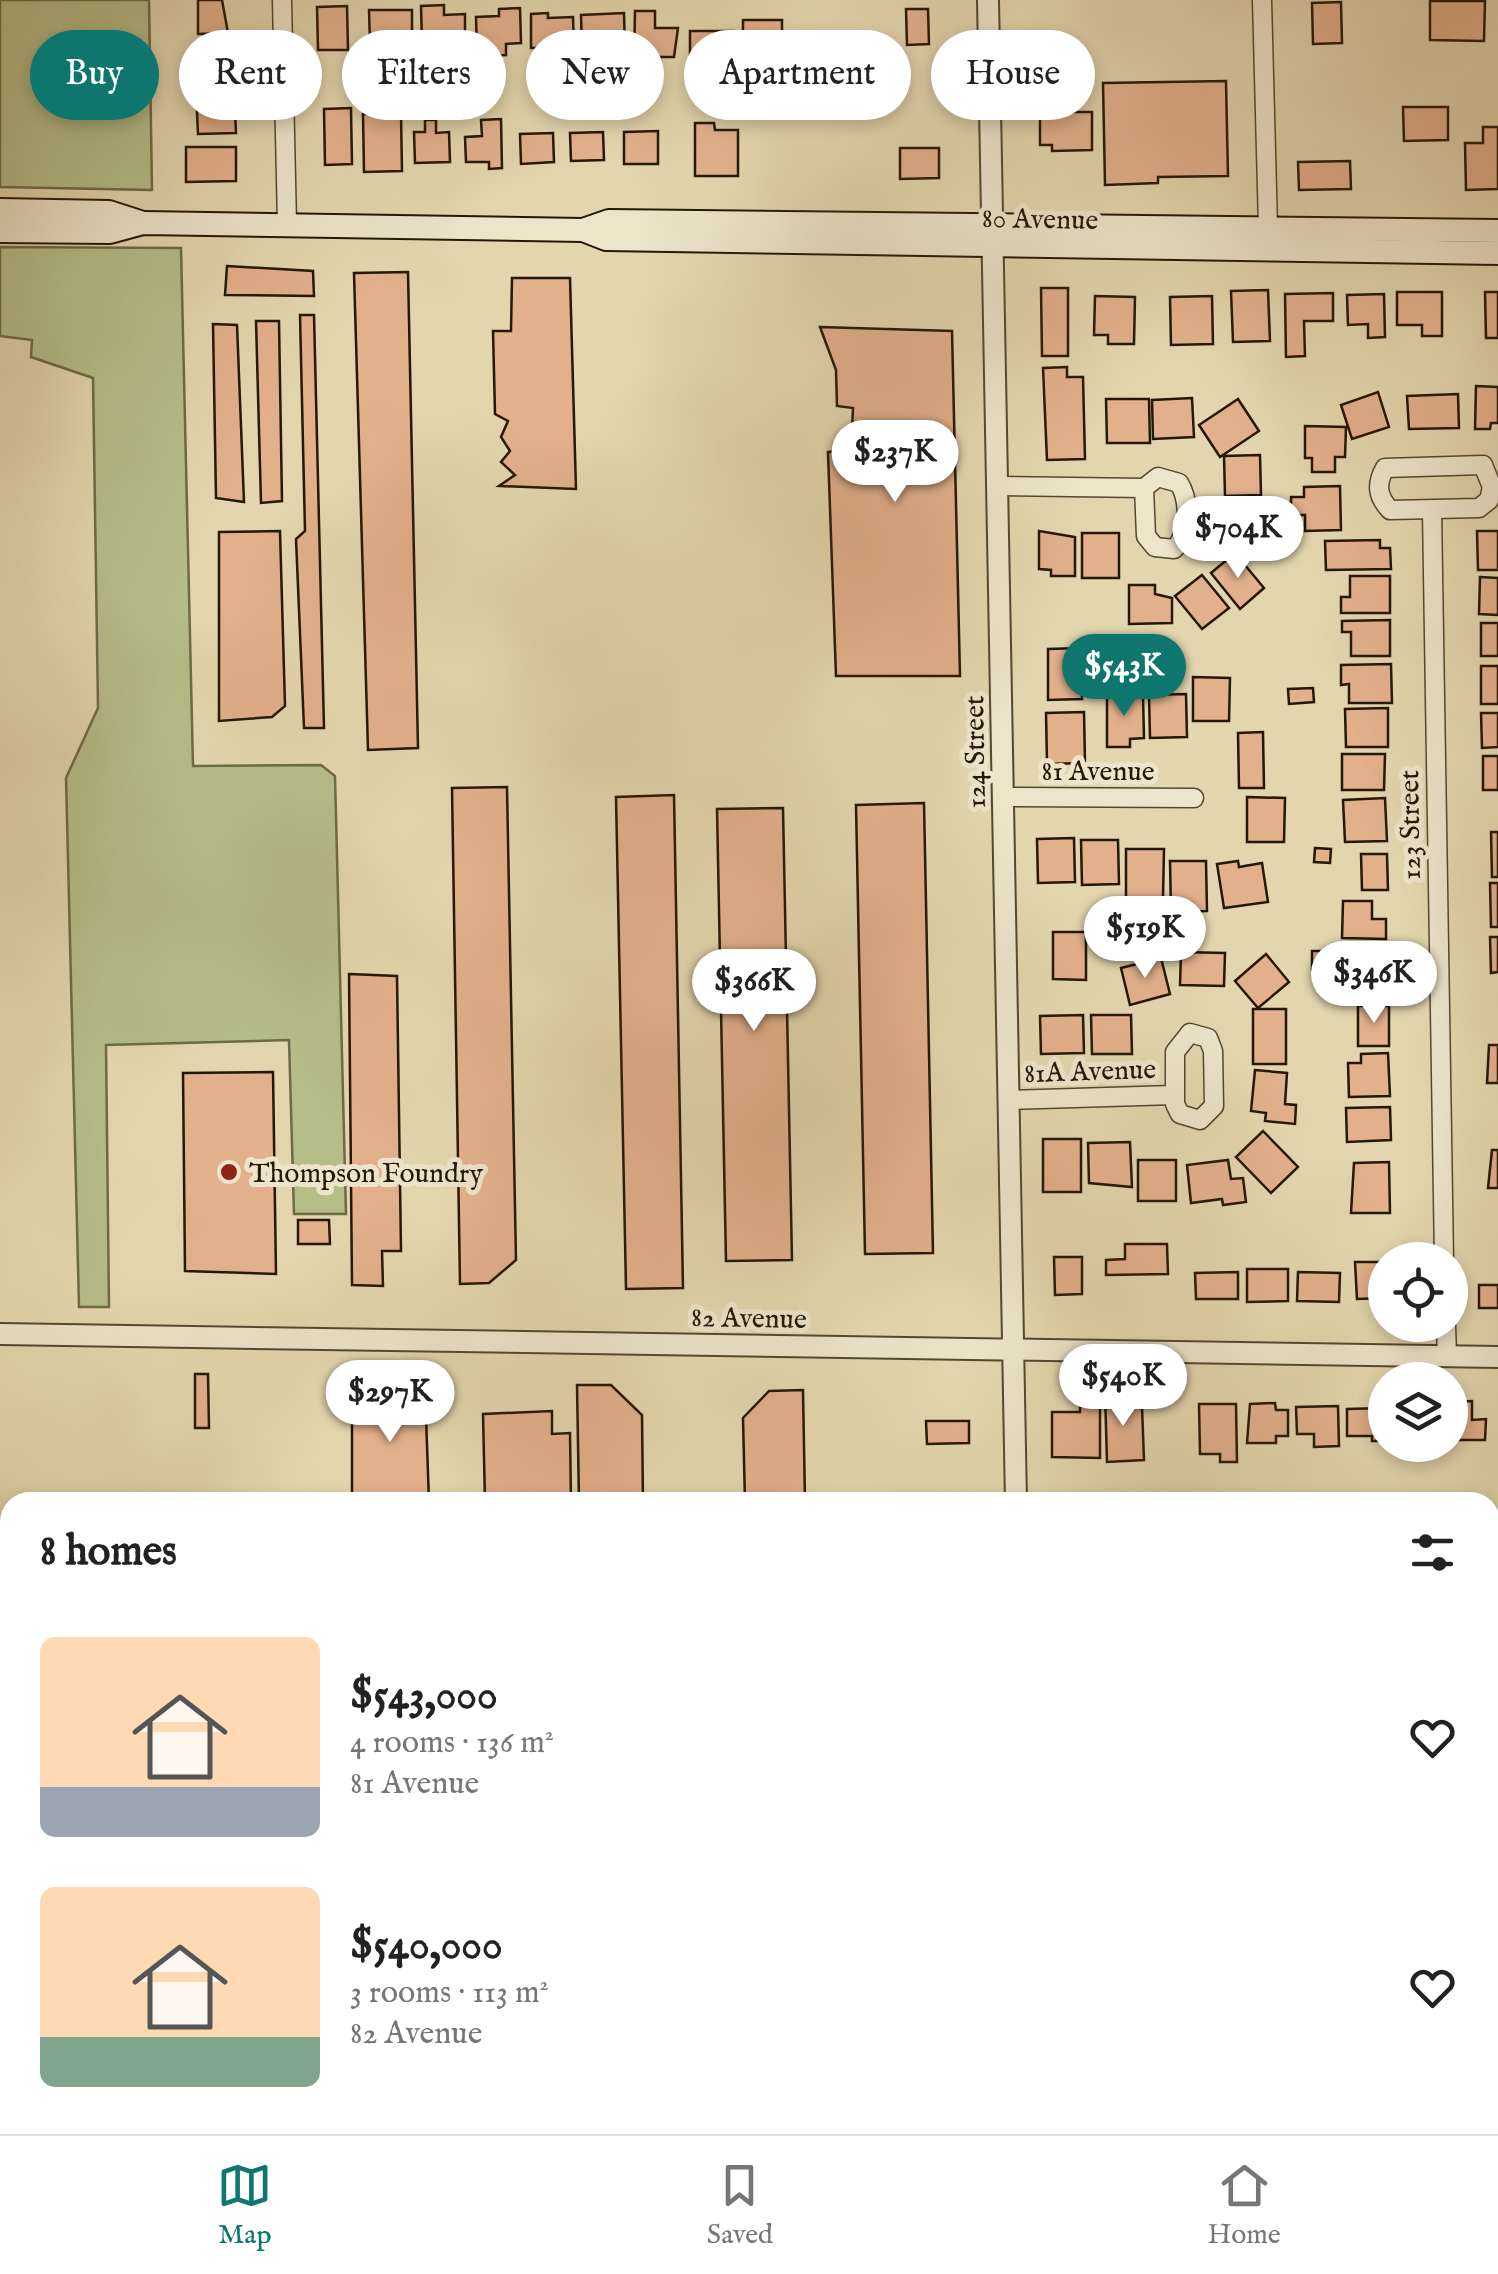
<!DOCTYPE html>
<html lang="en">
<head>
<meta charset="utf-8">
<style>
  :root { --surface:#fff; --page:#f2f2f2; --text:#222; --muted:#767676; --line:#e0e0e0; --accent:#0f766e }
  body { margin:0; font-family:"IM FELL English",serif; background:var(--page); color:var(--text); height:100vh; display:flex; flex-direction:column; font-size:38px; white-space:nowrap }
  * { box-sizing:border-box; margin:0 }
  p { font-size:32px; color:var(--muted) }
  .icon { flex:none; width:55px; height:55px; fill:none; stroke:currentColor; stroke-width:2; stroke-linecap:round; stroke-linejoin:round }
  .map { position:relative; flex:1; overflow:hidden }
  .drawer { position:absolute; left:0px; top:1492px; width:1500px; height:642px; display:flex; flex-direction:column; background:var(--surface); border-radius:30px 30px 0 0; box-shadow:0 5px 15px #0003 }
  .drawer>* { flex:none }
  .hud { position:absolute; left:30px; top:30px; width:1440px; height:90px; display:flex; gap:20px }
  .tools { position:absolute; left:1368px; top:1242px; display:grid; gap:20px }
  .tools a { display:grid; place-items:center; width:100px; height:100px; border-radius:50%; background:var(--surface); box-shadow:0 5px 15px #0003; font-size:50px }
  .price { position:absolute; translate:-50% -85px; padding:0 22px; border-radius:35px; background:#fff; color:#222; font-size:32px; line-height:65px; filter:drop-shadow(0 2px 5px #0008) }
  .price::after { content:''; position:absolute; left:50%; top:60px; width:30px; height:22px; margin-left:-15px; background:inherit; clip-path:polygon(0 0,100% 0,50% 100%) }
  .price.current { background:var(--accent); color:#fff }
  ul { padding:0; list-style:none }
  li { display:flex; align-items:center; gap:30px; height:250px; padding:0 40px }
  li span { display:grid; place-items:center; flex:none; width:280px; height:200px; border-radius:15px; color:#555 }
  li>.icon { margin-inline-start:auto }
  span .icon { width:120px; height:120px; fill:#fffc; stroke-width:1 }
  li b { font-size:42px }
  h2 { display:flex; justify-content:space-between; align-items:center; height:120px; padding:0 40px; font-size:42px }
  .pill { padding:0 35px; border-radius:45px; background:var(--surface); box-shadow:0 5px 15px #0003; font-size:35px; line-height:90px }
  .pill.current { background:var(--accent); color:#fff }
  .menu { display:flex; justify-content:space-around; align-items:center; height:140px; border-top:2px solid var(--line); background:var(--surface); font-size:28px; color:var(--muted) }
  .menu a { display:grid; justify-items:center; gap:5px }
  .menu .current { color:var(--accent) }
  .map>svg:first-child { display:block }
  .green { fill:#b5bd89; stroke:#6d6a48; stroke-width:2.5 }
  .building { fill:#e3b08c; stroke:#251706; stroke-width:2.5 }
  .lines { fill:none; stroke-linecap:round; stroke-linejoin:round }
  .minor-casing { stroke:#544730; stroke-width:21 }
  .tertiary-casing { stroke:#544730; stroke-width:24 }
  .secondary-casing { stroke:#251706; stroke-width:26 }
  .minor { stroke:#ede4ca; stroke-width:18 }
  .tertiary { stroke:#ede4ca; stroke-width:20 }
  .secondary { stroke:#ede4ca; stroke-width:22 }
  .poi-dot { fill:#8f2418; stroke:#ede4ca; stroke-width:4 }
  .labels { text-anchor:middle; stroke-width:10; stroke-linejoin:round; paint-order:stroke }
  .street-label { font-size:28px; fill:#251706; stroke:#ede4ca }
  .poi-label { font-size:28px; fill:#251706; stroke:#ede4ca; text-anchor:start }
</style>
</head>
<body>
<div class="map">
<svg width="1498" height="2134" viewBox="0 0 1498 2134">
  <rect width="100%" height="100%" fill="#e3d6ae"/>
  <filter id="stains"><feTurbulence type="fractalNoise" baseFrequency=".002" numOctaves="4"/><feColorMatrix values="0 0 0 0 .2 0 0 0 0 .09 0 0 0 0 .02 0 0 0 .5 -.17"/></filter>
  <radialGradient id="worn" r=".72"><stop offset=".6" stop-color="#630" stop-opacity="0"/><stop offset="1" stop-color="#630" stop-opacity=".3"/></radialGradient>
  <g class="green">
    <polygon points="0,0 149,0 152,190 0,187"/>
    <polygon points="0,247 181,248 193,766 321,765 335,776 346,1214 294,1214 289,1040 106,1045 109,1307 79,1307 66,778 98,708 93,378 31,357 32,340 0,336"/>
  </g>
  <g class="building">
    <polygon points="198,0 222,0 228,33 198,34"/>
    <polygon points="1430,1 1485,1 1484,41 1430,40"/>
    <polygon points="1341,2 1342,43 1313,44 1312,3"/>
    <polygon points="444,5 444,15 465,14 465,42 422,43 421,6"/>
    <polygon points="347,6 348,50 318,50 317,7"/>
    <polygon points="520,8 521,43 506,44 506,55 477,56 476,17 499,16 499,9"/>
    <polygon points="906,9 928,9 929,44 907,45"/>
    <polygon points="369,10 412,10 412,42 370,43"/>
    <polygon points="635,11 655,11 655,28 678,28 674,57 660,57 660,64 634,64"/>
    <polygon points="548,13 548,18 573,17 574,47 531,48 531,14"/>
    <polygon points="624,13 625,49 582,51 581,15"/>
    <polygon points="743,20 782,20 782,67 761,67 761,77 743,77"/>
    <polygon points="690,31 734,31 734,80 697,80 697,63 690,63"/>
    <polygon points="231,43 232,77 195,78 195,44"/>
    <polygon points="1039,44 1078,44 1077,81 1038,81"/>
    <polygon points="1226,81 1228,176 1158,177 1158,183 1105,185 1103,83"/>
    <polygon points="234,90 236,133 198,134 196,92"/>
    <polygon points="1403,107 1448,107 1448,140 1404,141"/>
    <polygon points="351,108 352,164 325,165 324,109"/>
    <polygon points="1040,112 1092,112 1092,150 1052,151 1052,145 1040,145"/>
    <polygon points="363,114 401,114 402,171 364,172"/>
    <polygon points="501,119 502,168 489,169 489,162 466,162 465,137 482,136 481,120"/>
    <polygon points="425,120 436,120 436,133 449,132 450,162 415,163 414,132 425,132"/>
    <polygon points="695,123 714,123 715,130 738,130 738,176 695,176"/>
    <polygon points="1483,127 1498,127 1498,189 1466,190 1465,143 1483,143"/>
    <polygon points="658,131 658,164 624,164 624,132"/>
    <polygon points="603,132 604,160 571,161 570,133"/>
    <polygon points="553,133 554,162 521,164 520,134"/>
    <polygon points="186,147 236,147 236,181 186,182"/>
    <polygon points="900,148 939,148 939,178 900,179"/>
    <polygon points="1350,161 1351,189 1299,190 1298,162"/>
    <polygon points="227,266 313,271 314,296 225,295"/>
    <polygon points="408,272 418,748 368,750 354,273"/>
    <polygon points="512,278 570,278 576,489 499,486 515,475 501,462 510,451 501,437 508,421 495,414 493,331 511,331"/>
    <polygon points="1041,288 1068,288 1068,356 1042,356"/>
    <polygon points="1268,290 1270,341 1233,342 1231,291"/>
    <polygon points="1397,292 1442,292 1442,336 1422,336 1422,325 1397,325"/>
    <polygon points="1485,292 1498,292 1498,338 1486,338"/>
    <polygon points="1333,293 1333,321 1304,321 1305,356 1286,357 1285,294"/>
    <polygon points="1384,294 1385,337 1368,338 1368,324 1348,325 1347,295"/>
    <polygon points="1095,296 1135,297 1134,344 1108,344 1108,335 1094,335"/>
    <polygon points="1212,296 1213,344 1171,345 1170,297"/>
    <polygon points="300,315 314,315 324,728 304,728 296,539 305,531"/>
    <polygon points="256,321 279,321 282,501 261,503"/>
    <polygon points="213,324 237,325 244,502 216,498"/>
    <polygon points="820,327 952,331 960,676 836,676 828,452 851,451 853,408 837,406 836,370"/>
    <polygon points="1067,367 1067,377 1083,377 1085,459 1047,460 1043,368"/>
    <polygon points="1476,386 1498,387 1498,423 1491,423 1490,429 1475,429"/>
    <polygon points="1378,392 1389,427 1352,439 1341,405"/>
    <polygon points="1458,394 1459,428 1409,429 1407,396"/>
    <polygon points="1192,398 1194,437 1153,439 1152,400"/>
    <polygon points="1106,399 1149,399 1150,443 1107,443"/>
    <polygon points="1238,399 1259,431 1220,457 1199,425"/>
    <polygon points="1305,426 1346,427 1345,457 1335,457 1335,472 1312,472 1312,458 1305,458"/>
    <polygon points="1260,455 1261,495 1225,496 1224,456"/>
    <polygon points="1340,486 1341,530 1305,531 1305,515 1291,515 1291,497 1304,497 1304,487"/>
    <polygon points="1261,503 1262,547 1234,548 1234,533 1224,533 1224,504"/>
    <polygon points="280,531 285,706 272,717 219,721 219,532"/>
    <polygon points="1039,531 1075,537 1075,576 1051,576 1051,570 1039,569"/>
    <polygon points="1477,531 1498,531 1498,570 1478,570"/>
    <rect x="1082" y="533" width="37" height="45"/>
    <polygon points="1380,540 1380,548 1390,548 1391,569 1326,570 1325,541"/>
    <polygon points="1235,553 1264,588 1240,609 1211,573"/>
    <polygon points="1202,575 1229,608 1202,629 1175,596"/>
    <polygon points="1350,576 1390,576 1390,613 1341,613 1341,597 1350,597"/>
    <polygon points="1480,577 1498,578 1498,615 1479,614"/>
    <polygon points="1129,585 1155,585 1155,594 1172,598 1172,623 1129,624"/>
    <polygon points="1390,620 1390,656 1351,656 1351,632 1342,632 1342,621"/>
    <rect x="1481" y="623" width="17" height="33"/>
    <polygon points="1081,648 1082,699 1048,700 1048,649"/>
    <polygon points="1391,664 1392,703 1349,703 1349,684 1341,685 1341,665"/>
    <rect x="1481" y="666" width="17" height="38"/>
    <polygon points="1193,677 1230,678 1229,721 1193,721"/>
    <polygon points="1313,688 1314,702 1289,704 1288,689"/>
    <polygon points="1107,691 1143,695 1144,738 1130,739 1130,747 1107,747"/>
    <polygon points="1186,694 1187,737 1150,738 1149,695"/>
    <polygon points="1388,708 1388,747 1346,747 1345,709"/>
    <polygon points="1084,712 1085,763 1047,764 1046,713"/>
    <polygon points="1481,713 1498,713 1498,747 1482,748"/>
    <polygon points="1263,732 1264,788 1239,788 1238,733"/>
    <polygon points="1342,754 1385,754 1384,790 1342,790"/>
    <rect x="1483" y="756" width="15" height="34"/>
    <polygon points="507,787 516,1260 489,1283 460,1284 452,788"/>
    <polygon points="674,795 683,1288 626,1289 616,797"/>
    <polygon points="1247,797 1285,798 1284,842 1247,842"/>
    <polygon points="1385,798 1387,841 1345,842 1343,800"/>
    <polygon points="924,803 933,1253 865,1254 856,805"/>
    <polygon points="783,808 792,1260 726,1261 717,809"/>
    <polygon points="1491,832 1498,832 1498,877 1492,877"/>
    <polygon points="1074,838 1075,882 1038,883 1037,839"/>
    <polygon points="1081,840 1118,840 1119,884 1082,885"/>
    <polygon points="1315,848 1331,849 1330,863 1314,862"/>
    <polygon points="1126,849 1164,849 1163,898 1126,898"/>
    <polygon points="1361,854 1387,854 1388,890 1362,890"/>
    <polygon points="1170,861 1206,861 1207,911 1171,912"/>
    <polygon points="1238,861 1239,867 1262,863 1268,902 1224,908 1217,864"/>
    <polygon points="1490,883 1498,883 1498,927 1491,927"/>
    <polygon points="1343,901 1372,901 1372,919 1386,919 1386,939 1342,938"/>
    <polygon points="1053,932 1086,932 1086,980 1053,979"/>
    <polygon points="1490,937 1498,937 1498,972 1491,973"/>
    <rect x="1312" y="951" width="20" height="19"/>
    <polygon points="1181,952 1225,953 1224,986 1180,985"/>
    <polygon points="1266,954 1289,982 1258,1008 1235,981"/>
    <polygon points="1161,958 1170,994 1130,1005 1121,968"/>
    <polygon points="1358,959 1387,959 1387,996 1359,996"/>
    <polygon points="349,974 397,976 401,1251 382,1251 383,1286 352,1285"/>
    <rect x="1358" y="1006" width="31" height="40"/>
    <rect x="1253" y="1009" width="33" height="55"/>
    <polygon points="1083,1015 1084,1053 1041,1054 1040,1016"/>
    <polygon points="1091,1015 1131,1015 1132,1054 1092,1054"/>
    <polygon points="1489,1045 1498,1045 1498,1083 1487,1083"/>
    <polygon points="1388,1053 1390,1096 1349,1097 1348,1063 1361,1063 1361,1054"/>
    <polygon points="1255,1070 1287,1073 1285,1104 1296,1105 1295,1124 1265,1121 1266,1113 1251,1111"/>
    <polygon points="273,1072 276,1274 185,1271 183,1073"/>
    <polygon points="1390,1107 1391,1140 1347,1142 1346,1108"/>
    <polygon points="1263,1131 1298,1167 1271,1193 1236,1157"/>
    <rect x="1043" y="1139" width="38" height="53"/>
    <polygon points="1130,1142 1132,1187 1089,1183 1088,1143"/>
    <polygon points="1492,1150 1498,1150 1498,1188 1488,1188"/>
    <rect x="1138" y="1160" width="38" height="41"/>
    <polygon points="1228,1160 1231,1179 1243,1178 1246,1202 1223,1205 1222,1199 1191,1203 1187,1165"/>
    <polygon points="1389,1162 1390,1213 1351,1213 1354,1163"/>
    <polygon points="298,1220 329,1220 330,1244 298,1244"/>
    <polygon points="1125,1244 1167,1244 1168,1274 1106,1275 1106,1260 1125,1259"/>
    <polygon points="1054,1257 1082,1257 1082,1294 1055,1295"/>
    <polygon points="1355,1262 1385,1262 1385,1298 1357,1299"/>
    <polygon points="1247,1269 1288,1269 1288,1301 1247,1302"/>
    <polygon points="1238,1272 1238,1299 1196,1299 1195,1273"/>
    <polygon points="1298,1272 1340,1273 1339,1302 1297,1301"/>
    <rect x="1479" y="1285" width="19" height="23"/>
    <polygon points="195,1374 208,1374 209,1428 195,1428"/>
    <polygon points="577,1385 611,1385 642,1415 643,1502 579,1502"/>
    <polygon points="425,1387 429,1502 352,1502 352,1388"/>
    <polygon points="803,1390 805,1502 745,1502 743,1418 769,1391"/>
    <polygon points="1080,1391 1100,1391 1100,1458 1052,1457 1052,1412 1080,1412"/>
    <polygon points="1124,1391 1124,1406 1142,1406 1144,1460 1107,1462 1105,1392"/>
    <polygon points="1472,1401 1472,1420 1486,1419 1485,1440 1450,1440 1450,1402"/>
    <polygon points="1275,1403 1276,1410 1288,1410 1288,1436 1276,1436 1276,1443 1247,1443 1250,1404"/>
    <polygon points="1199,1404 1236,1404 1237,1462 1220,1462 1220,1454 1200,1454"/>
    <polygon points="1338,1406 1339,1446 1314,1447 1314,1434 1297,1434 1296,1407"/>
    <polygon points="1385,1408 1385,1441 1372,1441 1372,1436 1347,1436 1347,1409"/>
    <polygon points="552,1411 552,1434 570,1433 571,1502 485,1502 483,1414"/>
    <polygon points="926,1421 969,1421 969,1443 927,1444"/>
    <polygon points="1490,1512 1495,1629 1490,1629"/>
    <rect x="73" y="2125" width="97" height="9"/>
  </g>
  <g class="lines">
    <defs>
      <g id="minor">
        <polyline points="282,0 287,224"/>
        <polyline points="1262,0 1268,227"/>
        <path d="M1483 465 1492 487 1489 500 1479 508 1390 510C1377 496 1376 484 1385 468Z"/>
        <path d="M1158 477 1179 483C1190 501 1190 534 1174 549L1155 547 1146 536 1144 488Z"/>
        <polyline points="996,486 1144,488"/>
        <polyline points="1432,510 1444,1260"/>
        <polyline points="1003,797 1194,798"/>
        <polygon points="1190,1033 1208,1038 1213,1051 1214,1106 1200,1120 1180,1114 1175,1104 1175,1052"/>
        <polyline points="1008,1100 1174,1095"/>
        <polyline points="1446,1325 1447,1356"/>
        <polyline points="1026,2130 1251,2134"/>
        <polyline points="1389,2134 1408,2125"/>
      </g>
      <g id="tertiary">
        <polyline points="988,0 1016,1502"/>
        <polyline points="0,1334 1498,1357"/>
        <polyline points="1026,2125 1026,2134"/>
      </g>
      <g id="secondary">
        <polyline points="0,210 109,212 143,223"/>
        <polyline points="583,230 609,221 1498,231"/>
        <polyline points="0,231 110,232 143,223 583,230 606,239 1498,253"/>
      </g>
    </defs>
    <use href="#minor" class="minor-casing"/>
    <use href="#tertiary" class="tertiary-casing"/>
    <use href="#secondary" class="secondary-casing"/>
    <use href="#minor" class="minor"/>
    <use href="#tertiary" class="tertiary"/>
    <use href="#secondary" class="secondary"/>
  </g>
  <circle class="poi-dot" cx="229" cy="1172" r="10"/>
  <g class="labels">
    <g class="street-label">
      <text transform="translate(1040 218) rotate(1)" y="10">80 Avenue</text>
      <text transform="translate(974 752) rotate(-91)" y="10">124 Street</text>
      <text x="1098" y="780">81 Avenue</text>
      <text transform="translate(1409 825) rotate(-91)" y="10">123 Street</text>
      <text transform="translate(1090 1070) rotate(-2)" y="10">81A Avenue</text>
      <text transform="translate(749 1317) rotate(1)" y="10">82 Avenue</text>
    </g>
    <g class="poi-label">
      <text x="249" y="1182">Thompson Foundry</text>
    </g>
  </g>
  <rect width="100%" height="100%" filter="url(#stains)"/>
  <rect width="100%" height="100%" fill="url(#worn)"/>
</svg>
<div class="tools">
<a><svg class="icon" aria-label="locate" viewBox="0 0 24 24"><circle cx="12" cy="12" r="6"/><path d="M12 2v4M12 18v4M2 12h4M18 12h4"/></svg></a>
<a><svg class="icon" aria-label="layers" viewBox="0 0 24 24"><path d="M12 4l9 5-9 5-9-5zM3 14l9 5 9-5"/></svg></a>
</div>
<b class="price" style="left:895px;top:505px">$237K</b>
<b class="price" style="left:1238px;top:581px">$704K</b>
<b class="price current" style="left:1124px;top:719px">$543K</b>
<b class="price" style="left:1145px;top:981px">$519K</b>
<b class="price" style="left:1374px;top:1026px">$346K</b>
<b class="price" style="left:754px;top:1034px">$366K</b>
<b class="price" style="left:1123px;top:1429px">$540K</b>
<b class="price" style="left:390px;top:1445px">$297K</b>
<div class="hud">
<a class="pill current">Buy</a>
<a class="pill">Rent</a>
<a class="pill">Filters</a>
<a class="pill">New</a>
<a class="pill">Apartment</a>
<a class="pill">House</a>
</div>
<section class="drawer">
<h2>8 homes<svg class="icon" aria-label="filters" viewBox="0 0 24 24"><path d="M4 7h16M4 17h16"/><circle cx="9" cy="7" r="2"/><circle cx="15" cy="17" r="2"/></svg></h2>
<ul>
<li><span style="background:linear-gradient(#ffd9b3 75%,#9aa5b1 0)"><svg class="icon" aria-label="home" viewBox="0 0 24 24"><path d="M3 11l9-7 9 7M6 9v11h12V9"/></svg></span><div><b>$543,000</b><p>4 rooms · 136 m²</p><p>81 Avenue</p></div><svg class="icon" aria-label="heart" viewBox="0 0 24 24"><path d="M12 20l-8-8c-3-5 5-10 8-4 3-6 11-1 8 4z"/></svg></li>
<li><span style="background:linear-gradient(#ffd9b3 75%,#7fa58c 0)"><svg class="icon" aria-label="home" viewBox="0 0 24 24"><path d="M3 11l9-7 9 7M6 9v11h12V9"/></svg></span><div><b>$540,000</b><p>3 rooms · 113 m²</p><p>82 Avenue</p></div><svg class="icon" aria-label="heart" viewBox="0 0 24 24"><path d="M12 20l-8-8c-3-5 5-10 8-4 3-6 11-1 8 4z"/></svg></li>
</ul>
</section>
</div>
<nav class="menu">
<a class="current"><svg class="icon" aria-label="map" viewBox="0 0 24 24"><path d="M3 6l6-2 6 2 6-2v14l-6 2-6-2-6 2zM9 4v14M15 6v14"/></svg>Map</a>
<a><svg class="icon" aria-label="saved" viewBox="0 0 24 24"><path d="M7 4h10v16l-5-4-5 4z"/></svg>Saved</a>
<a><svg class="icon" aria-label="home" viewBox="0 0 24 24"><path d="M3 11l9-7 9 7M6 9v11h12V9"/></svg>Home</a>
</nav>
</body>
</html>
